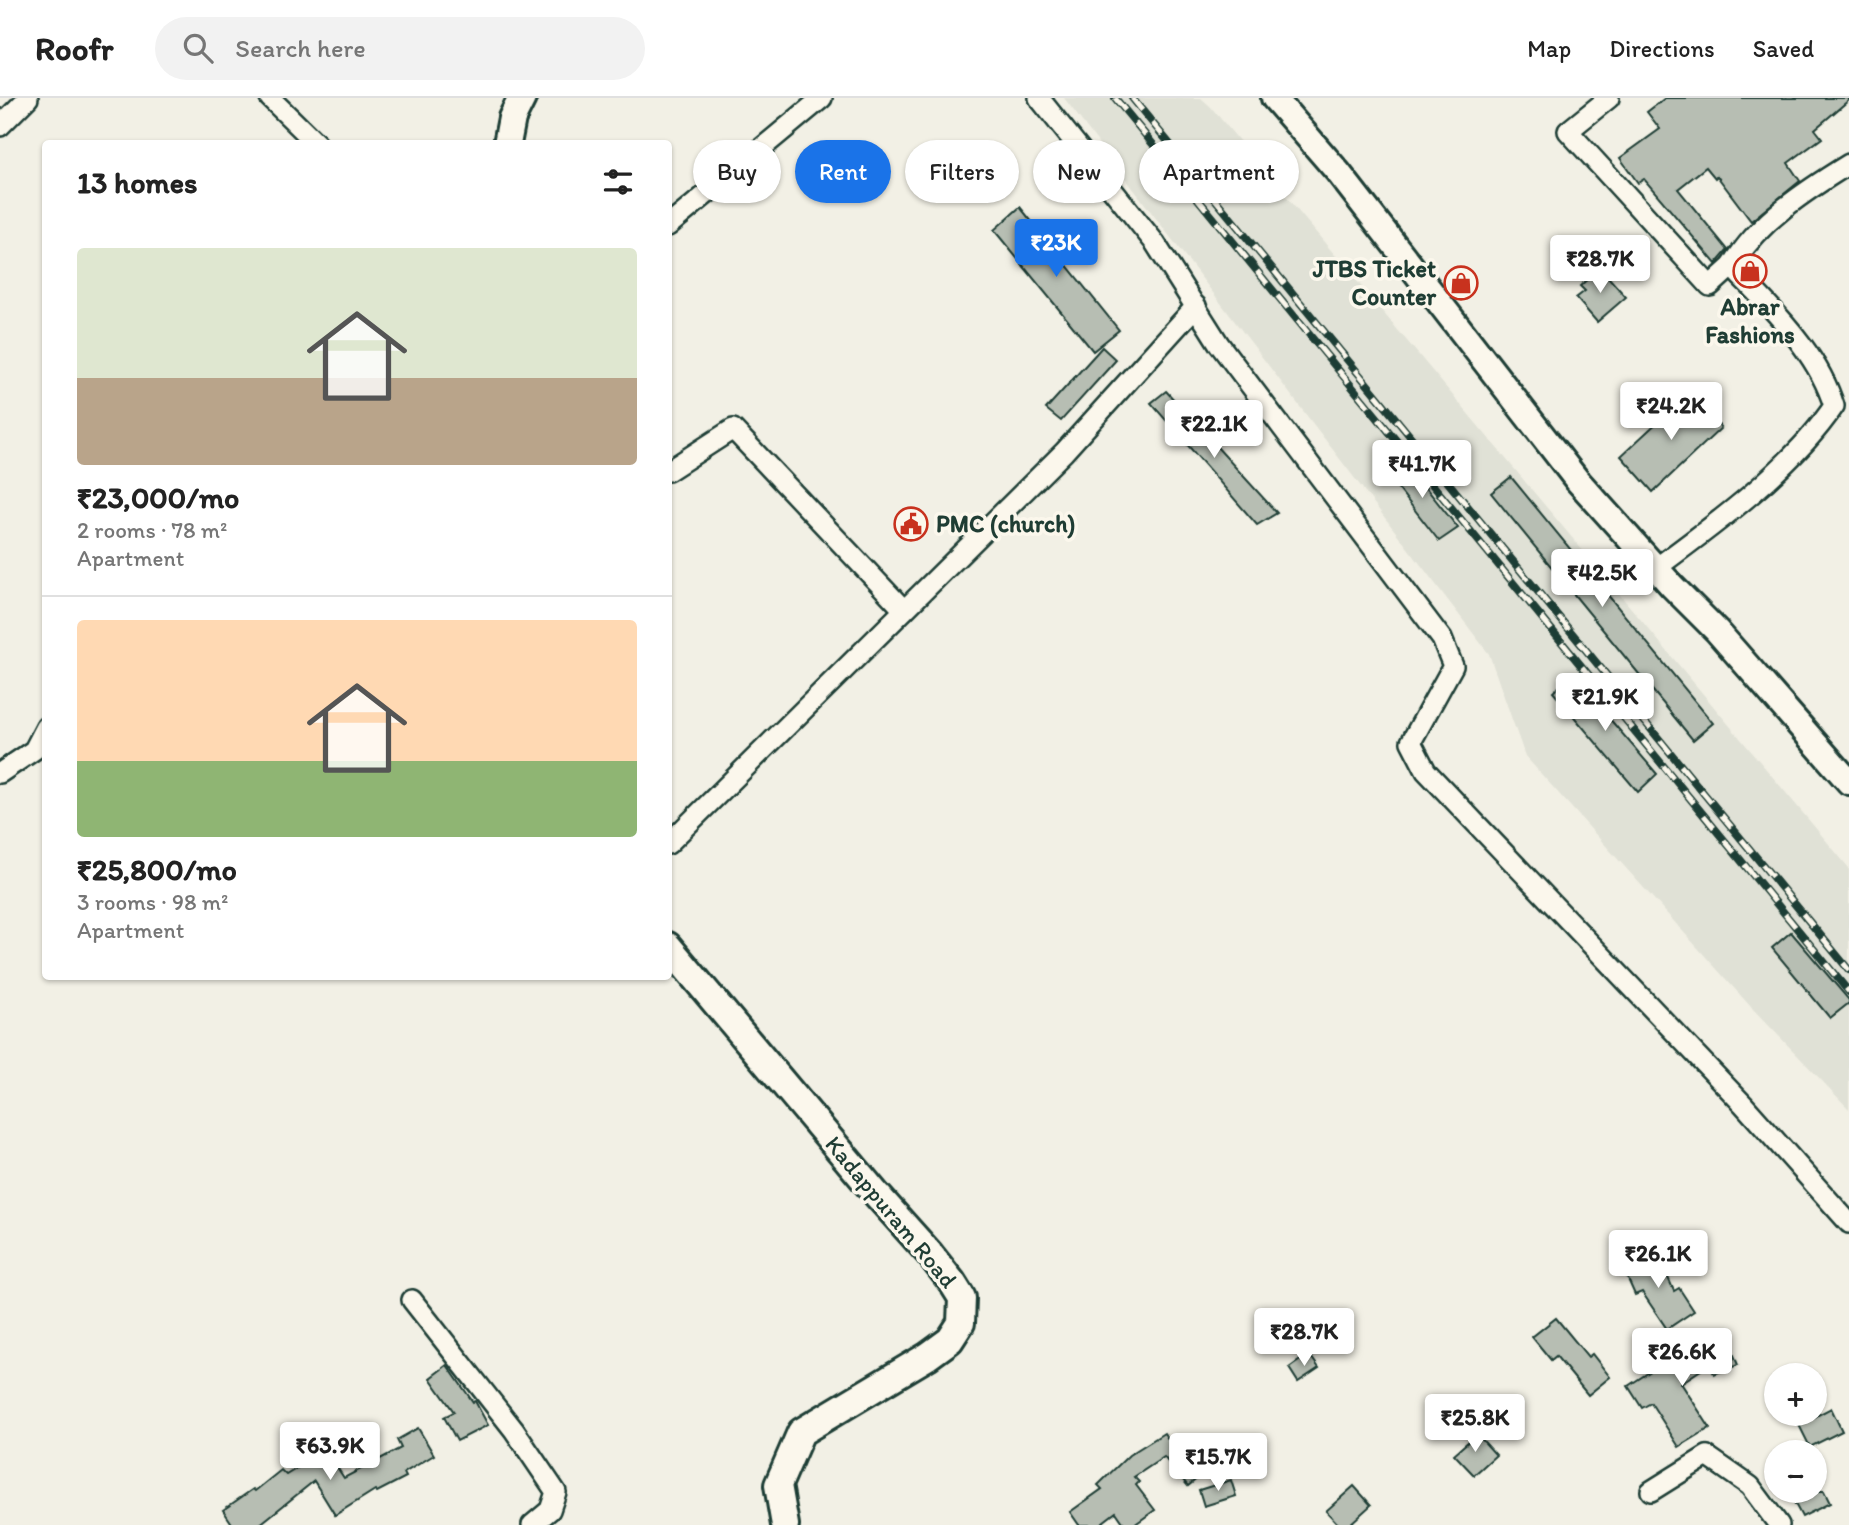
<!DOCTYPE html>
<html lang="en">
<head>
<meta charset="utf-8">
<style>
  :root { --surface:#fff; --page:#f2f2f2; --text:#222; --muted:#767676; --line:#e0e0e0; --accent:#1a73e8 }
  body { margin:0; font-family:Itim,sans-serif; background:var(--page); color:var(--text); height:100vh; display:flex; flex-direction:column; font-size:26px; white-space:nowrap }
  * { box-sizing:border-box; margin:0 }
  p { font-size:23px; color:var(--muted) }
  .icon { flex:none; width:38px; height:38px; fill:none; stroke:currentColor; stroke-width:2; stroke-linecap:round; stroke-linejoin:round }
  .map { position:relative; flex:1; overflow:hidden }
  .details { position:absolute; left:42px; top:42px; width:630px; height:840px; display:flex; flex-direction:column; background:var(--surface); border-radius:7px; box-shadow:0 2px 5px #0004 }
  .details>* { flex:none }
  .hud { position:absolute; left:693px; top:42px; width:665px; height:63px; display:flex; gap:14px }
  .buttons { position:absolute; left:1764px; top:1265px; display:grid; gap:14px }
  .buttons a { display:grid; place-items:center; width:63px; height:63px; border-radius:50%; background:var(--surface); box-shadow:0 2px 5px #0004; font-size:35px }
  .price { position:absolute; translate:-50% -60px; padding:0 16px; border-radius:7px; background:#fff; color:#222; font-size:23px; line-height:46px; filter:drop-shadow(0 2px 4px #0008) }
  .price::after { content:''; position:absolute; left:50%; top:42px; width:21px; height:16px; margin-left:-10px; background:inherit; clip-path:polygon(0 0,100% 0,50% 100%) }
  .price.selected { background:var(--accent); color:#fff }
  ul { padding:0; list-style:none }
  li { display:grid; align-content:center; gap:14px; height:371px; padding:0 35px }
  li+li { border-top:2px solid var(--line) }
  li span { display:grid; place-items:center; height:217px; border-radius:7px; color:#555 }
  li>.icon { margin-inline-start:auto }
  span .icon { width:126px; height:126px; fill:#fffc; stroke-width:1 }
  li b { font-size:30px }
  h2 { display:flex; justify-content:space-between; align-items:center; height:84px; padding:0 35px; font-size:30px }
  .tag { padding:0 24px; border-radius:32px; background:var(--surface); box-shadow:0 2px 5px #0004; font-size:24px; line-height:63px }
  .tag.selected { background:var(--accent); color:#fff }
  header { display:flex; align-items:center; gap:42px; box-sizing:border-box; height:98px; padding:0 35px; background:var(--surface); border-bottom:2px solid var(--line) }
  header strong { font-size:33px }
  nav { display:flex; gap:38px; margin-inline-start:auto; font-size:24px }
  .search { width:490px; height:63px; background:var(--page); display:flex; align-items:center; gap:18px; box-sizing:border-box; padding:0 24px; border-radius:38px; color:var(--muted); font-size:26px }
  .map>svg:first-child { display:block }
  .built { fill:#e0e1d6 }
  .building { fill:#b7beb3; stroke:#1f3d34; stroke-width:2 }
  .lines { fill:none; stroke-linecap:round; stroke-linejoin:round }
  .minor-casing { stroke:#1f3d34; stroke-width:24 }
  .tertiary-casing { stroke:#1f3d34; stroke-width:30 }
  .secondary-casing { stroke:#1f3d34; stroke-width:32 }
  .minor { stroke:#fbf7ec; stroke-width:19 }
  .tertiary { stroke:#fbf7ec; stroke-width:24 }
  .secondary { stroke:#fbf7ec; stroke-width:26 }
  .rail-casing { stroke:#1f3d34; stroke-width:8 }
  .rail { stroke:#fbf7ec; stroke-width:5; stroke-dasharray:16; stroke-linecap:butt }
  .labels { text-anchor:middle; stroke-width:7; stroke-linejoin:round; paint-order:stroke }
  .poi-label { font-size:24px; font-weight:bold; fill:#1f3d34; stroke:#fbf7ec; text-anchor:end }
  .street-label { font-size:24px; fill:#1f3d34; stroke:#fbf7ec }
</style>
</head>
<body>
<header>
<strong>Roofr</strong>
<div class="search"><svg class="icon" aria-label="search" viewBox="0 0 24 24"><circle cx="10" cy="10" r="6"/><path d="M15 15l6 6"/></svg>Search here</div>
<nav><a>Map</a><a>Directions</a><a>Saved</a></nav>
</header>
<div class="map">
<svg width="1849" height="1427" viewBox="0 0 1849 1427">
  <rect width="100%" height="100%" fill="#f2f0e5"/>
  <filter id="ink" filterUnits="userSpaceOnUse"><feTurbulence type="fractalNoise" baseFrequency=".0143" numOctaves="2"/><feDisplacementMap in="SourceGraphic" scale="14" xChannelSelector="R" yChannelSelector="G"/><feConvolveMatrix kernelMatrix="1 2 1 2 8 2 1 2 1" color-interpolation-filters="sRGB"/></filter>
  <g filter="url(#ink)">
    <polygon class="built" points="1064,0 1201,0 1210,8 1849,770 1849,1011 1751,909 1525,658 1489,556"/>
    <g class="building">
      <polygon points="1665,0 1849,0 1849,2 1815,31 1822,40 1788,65 1800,83 1751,123 1717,78 1715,80 1706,69 1678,91 1728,152 1716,166 1644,81 1638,85 1620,60 1660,31 1647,14"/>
      <polygon points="1020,109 1119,232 1093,253 994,132"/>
      <polygon points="1600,170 1626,199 1597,224 1576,200 1585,193 1580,188"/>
      <polygon points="1102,249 1116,262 1061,323 1046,311"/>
      <polygon points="1166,293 1277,415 1257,427 1151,305"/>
      <polygon points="1690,294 1721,330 1653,394 1621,358"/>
      <polygon points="1403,361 1458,430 1439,443 1386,375"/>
      <polygon points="1511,379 1713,625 1693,642 1491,395"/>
      <polygon points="1572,577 1657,676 1638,694 1553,594"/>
      <polygon points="1791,834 1849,902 1849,905 1830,920 1772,850"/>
      <polygon points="1657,1155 1674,1193 1679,1190 1694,1213 1667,1231 1642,1194 1635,1197 1623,1170"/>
      <polygon points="1556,1220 1588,1259 1592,1256 1610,1279 1588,1297 1556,1258 1551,1262 1532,1239"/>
      <polygon points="1726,1238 1738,1267 1714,1276 1710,1266 1681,1285 1710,1330 1679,1349 1651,1305 1642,1310 1628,1288 1689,1248 1692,1252"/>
      <polygon points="1309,1256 1319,1270 1298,1284 1289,1270"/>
      <polygon points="447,1267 473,1304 475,1303 488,1327 457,1343 444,1319 454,1314 430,1280"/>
      <polygon points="1831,1310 1842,1333 1810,1349 1799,1327"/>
      <polygon points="418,1330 434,1357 404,1375 406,1379 377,1394 375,1392 335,1417 314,1383 259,1427 233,1427 223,1412 253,1391 255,1393 281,1372 286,1377 326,1352 344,1380 401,1350 397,1342"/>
      <polygon points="1164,1335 1178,1356 1197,1341 1216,1365 1188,1388 1164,1359 1134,1379 1139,1384 1136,1387 1155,1412 1134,1427 1125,1427 1116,1414 1099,1427 1079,1427 1070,1414 1102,1391 1098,1387 1129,1357"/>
      <polygon points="1477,1336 1496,1357 1474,1377 1454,1356"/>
      <polygon points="1231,1382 1236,1398 1204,1408 1199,1392"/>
      <polygon points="1354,1388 1371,1407 1349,1427 1339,1427 1326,1413"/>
      <polygon points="1788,1393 1824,1393 1830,1405 1802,1419"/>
    </g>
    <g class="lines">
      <defs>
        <g id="minor">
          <polyline points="270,0 317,46"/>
          <polyline points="1039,0 1155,145 1219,246 1442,541 1453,568 1411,644 1426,673 1743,1006 1849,1125"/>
          <polyline points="1609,0 1568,33 1710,188 1732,168"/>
          <polyline points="0,28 28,0"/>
          <polyline points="668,128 822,0"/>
          <polyline points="668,373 733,331 904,512"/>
          <path d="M1656 470C1716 426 1792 370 1834 308 1821 264 1786 225 1754 192 1747 184 1738 177 1732 168 1759 123 1805 93 1849 66"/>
          <polyline points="0,675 34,652 46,629"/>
          <polyline points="668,746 1064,354 1196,208"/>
          <polyline points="412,1202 514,1332 556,1394 550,1412 532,1427"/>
          <polyline points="1651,1393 1707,1358 1750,1388 1779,1427"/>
        </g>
        <polyline id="tertiary" points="1274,0 1338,74 1577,382 1672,488 1717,533 1849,684"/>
        <g id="secondary">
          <polyline points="507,46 512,20 522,0"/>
          <polyline points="668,848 877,1097 929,1155 952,1184 962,1200 961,1225 950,1242 928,1258 801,1334 778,1387 785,1427"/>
        </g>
      </defs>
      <use href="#minor" class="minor-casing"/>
      <use href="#tertiary" class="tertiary-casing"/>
      <use href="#secondary" class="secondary-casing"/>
      <use href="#minor" class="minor"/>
      <use href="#tertiary" class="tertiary"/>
      <use href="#secondary" class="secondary"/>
      <defs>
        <g id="rail">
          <polyline points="1115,0 1849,894"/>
          <polyline points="1132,0 1849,872"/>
        </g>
      </defs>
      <use href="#rail" class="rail-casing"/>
      <use href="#rail" class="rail"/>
    </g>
  </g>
  <defs>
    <symbol id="shop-ring" viewBox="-11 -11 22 22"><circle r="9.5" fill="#fbf7ec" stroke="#c8321e" stroke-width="1.5"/><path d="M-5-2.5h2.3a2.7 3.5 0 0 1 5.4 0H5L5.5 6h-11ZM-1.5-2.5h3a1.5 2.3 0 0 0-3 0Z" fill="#c8321e"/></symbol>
    <symbol id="civic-ring" viewBox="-11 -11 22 22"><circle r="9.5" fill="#fbf7ec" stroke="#c8321e" stroke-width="1.5"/><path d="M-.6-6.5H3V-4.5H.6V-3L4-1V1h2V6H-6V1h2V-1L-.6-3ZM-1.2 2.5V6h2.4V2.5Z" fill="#c8321e"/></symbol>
  </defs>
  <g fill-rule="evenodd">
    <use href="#shop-ring" x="1731" y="154" width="38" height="38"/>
    <use href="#shop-ring" x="1442" y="166" width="38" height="38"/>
    <use href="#civic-ring" x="892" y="407" width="38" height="38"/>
  </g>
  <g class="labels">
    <g class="poi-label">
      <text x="1436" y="179">JTBS Ticket<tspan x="1436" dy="28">Counter</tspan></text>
      <text x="1750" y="217" text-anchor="middle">Abrar<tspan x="1750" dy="28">Fashions</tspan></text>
      <text x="936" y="434" text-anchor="start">PMC (church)</text>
    </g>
    <g class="street-label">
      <text transform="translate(891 1114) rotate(50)" y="8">Kadappuram Road</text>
    </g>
  </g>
</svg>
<div class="buttons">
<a>+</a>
<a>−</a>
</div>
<b class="price selected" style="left:1056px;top:181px">₹23K</b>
<b class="price" style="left:1600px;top:197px">₹28.7K</b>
<b class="price" style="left:1671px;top:344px">₹24.2K</b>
<b class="price" style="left:1214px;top:362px">₹22.1K</b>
<b class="price" style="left:1422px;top:402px">₹41.7K</b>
<b class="price" style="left:1602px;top:511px">₹42.5K</b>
<b class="price" style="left:1605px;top:635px">₹21.9K</b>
<b class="price" style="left:1658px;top:1192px">₹26.1K</b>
<b class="price" style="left:1304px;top:1270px">₹28.7K</b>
<b class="price" style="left:1682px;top:1290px">₹26.6K</b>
<b class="price" style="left:1475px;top:1356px">₹25.8K</b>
<b class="price" style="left:330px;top:1384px">₹63.9K</b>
<b class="price" style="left:1218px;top:1395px">₹15.7K</b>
<div class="hud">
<a class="tag">Buy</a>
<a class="tag selected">Rent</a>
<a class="tag">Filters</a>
<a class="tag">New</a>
<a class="tag">Apartment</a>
</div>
<section class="details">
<h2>13 homes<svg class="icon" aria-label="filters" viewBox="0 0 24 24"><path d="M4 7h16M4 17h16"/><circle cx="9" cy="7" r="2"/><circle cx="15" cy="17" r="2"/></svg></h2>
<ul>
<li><span style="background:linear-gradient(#dfe7d0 60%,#b9a48a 0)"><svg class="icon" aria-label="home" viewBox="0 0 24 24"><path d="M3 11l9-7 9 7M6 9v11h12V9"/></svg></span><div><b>₹23,000/mo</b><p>2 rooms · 78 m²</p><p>Apartment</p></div></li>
<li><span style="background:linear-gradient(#ffd9b3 65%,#8fb573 0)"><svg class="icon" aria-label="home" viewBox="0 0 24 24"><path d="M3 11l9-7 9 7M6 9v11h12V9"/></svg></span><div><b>₹25,800/mo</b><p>3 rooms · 98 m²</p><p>Apartment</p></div></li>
</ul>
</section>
</div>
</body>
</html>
